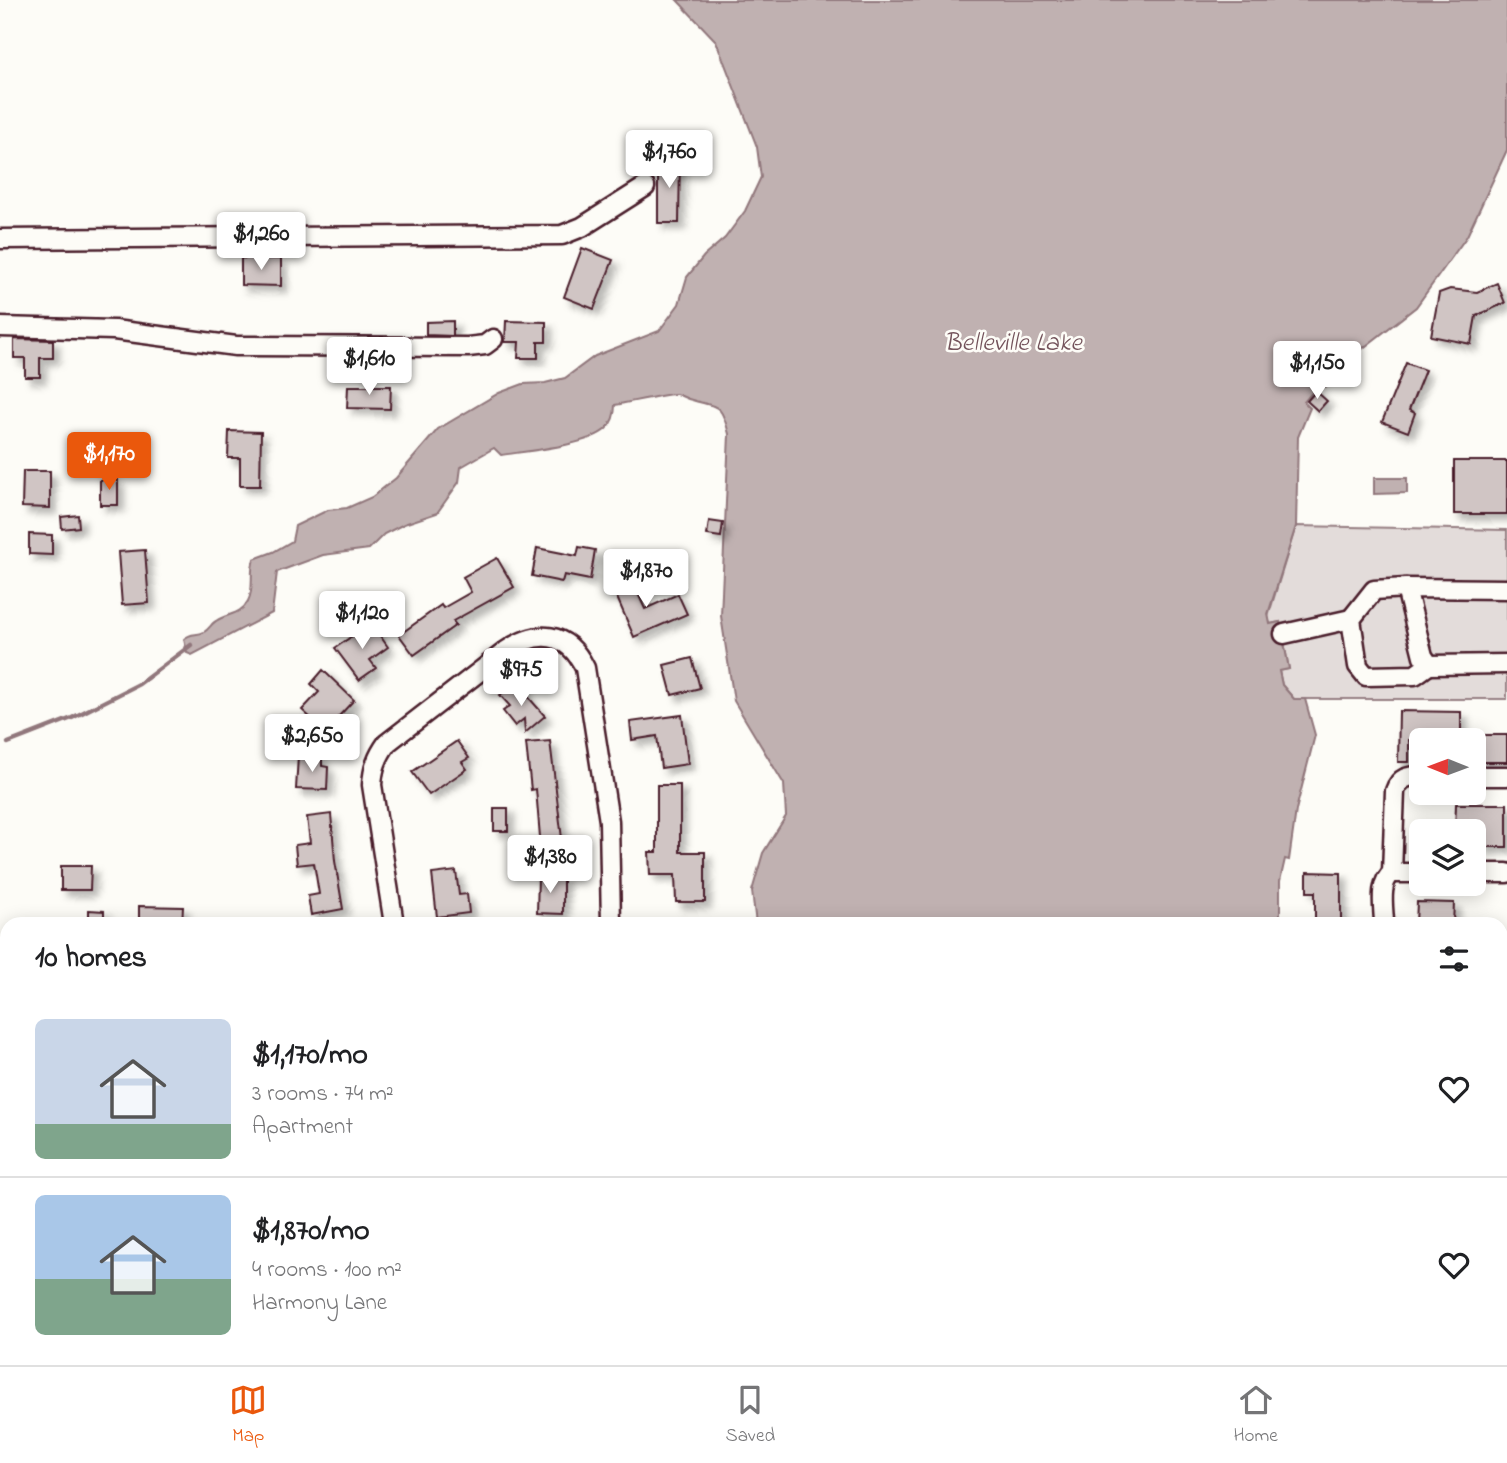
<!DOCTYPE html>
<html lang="en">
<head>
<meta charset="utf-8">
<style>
  :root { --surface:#fff; --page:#f2f2f2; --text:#202124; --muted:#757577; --line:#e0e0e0; --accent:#ea580c }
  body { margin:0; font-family:"Indie Flower",sans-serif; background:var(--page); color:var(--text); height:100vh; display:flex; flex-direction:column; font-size:26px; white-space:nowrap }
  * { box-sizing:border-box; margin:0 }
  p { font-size:23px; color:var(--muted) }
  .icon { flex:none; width:38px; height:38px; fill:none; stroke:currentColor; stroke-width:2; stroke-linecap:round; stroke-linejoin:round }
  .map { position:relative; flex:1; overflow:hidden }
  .sheet { position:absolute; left:0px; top:917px; width:1508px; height:448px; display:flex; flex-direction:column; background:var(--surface); border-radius:21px 21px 0 0; box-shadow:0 4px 18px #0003 }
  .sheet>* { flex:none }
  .needle { width:46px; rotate:271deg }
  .fabs { position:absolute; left:1409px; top:728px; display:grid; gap:14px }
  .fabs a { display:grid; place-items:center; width:77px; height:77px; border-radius:10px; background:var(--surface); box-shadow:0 4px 18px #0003; font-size:35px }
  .price { position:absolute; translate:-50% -60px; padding:0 16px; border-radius:7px; background:#fff; color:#222; font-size:23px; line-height:46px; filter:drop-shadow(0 2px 4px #0008) }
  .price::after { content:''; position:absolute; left:50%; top:42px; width:21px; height:16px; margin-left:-10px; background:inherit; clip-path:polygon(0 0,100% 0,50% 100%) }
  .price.current { background:var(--accent); color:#fff }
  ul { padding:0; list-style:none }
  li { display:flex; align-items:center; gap:21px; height:175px; padding:0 35px }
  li+li { border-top:2px solid var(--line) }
  li span { display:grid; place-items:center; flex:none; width:196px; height:140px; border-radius:10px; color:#555 }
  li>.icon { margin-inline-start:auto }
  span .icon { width:84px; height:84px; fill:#fffc; stroke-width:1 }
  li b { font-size:30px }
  h2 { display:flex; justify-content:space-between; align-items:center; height:84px; padding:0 35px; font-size:30px }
  .tabs { display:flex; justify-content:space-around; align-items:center; height:98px; border-top:2px solid var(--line); background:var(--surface); font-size:19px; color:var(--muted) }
  .tabs a { display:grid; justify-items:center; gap:4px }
  .tabs .current { color:var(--accent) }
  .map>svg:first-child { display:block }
  .green { fill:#e3dcda; stroke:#967e82; stroke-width:2 }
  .water { fill:#c0b1b1; stroke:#91777b; stroke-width:2 }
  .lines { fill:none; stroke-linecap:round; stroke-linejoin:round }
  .stream { stroke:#91777b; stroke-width:4.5 }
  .building { fill:#d0c5c4; stroke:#4a1f2b; stroke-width:2; filter:url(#shadow) }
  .minor-casing { stroke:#4a1f2b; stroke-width:23 }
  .minor { stroke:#fdfcf7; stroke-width:18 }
  .labels { text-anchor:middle; stroke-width:5; stroke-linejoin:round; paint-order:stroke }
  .water-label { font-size:26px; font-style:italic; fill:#73525a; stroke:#fdfcf7 }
</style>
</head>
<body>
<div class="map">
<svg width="1507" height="1365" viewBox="0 0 1507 1365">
  <defs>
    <filter id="shadow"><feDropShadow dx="6" dy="6" stdDeviation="3.5" flood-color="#0004"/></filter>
  </defs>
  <rect width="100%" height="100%" fill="#fdfcf7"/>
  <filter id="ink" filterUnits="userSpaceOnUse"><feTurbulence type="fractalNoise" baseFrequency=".0143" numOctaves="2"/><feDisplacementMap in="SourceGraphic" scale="14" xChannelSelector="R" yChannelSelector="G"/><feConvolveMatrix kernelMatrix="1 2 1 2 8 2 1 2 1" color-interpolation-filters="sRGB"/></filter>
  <g filter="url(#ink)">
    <polygon class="green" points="1296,526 1507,530 1507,699 1294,699 1282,685 1279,671 1289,669 1280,622 1270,624 1268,617"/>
    <g class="water">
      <path d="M677 0H1507V150L1467 236 1416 307 1334 371 1326 387 1320 383 1304 402 1310 408 1298 437 1296 526 1268 614 1270 624 1280 622 1289 669 1279 671 1282 685 1294 699H1305L1315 735 1296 810 1289 860 1285 859 1280 881V924H756L752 891 763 853 786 816 784 784 734 701 721 616 729 434C721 403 719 408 692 400 686 399 681 395 676 394 670 393 625 403 615 405 615 415 613 422 606 429 587 446 527 451 501 455L494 448 461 467 459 482 437 513 404 524 384 534 369 549 323 555 277 572 272 613 192 655 187 653 184 639C191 632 197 636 204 632 209 629 212 623 216 621 228 613 241 615 248 601 255 588 249 573 254 559L273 552 292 541 295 526 328 510 347 508 372 497 396 478 438 429 499 393 523 384 545 383 565 378 595 356 659 331 679 304 687 277 704 256 725 238 745 211 761 177 757 147 716 41Z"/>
      <polygon points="1374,478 1407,478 1407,493 1374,494"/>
      <polygon points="1502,1189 1507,1197 1507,1365 874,1365 873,1358 1502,1358"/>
    </g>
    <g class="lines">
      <polyline class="stream" points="8,743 72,718 139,684 191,645"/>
    </g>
    <g class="building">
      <polygon points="658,157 680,157 679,223 658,223"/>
      <polygon points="582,248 613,260 594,309 564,297"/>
      <polygon points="241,258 281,259 281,286 241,285"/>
      <polygon points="1497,283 1505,303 1476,316 1471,344 1431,336 1439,293 1450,289 1477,292"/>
      <polygon points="453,321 453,336 426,335 426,322"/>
      <polygon points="506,321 546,322 546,342 538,342 538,358 518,358 519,342 505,342"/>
      <polygon points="14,339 53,340 53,358 40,358 40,377 25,377 25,358 14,358"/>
      <polygon points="1406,363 1425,370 1409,410 1415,413 1408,432 1382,422"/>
      <polygon points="348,386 391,386 390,409 347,408"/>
      <polygon points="1316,391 1327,401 1318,411 1307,401"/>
      <polygon points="229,431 261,432 260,486 240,486 240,458 228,458"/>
      <rect x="1454" y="461" width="53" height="53"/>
      <polygon points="23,471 50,471 50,508 22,507"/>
      <rect x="100" y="480" width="18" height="25"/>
      <polygon points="78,515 79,527 62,529 61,517"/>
      <polygon points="709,521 723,523 721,537 707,535"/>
      <polygon points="29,534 52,535 52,555 29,554"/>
      <polygon points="579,547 595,550 590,580 564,575 562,582 532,576 537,548 577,556"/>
      <polygon points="145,550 149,603 122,605 118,552"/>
      <polygon points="497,558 514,587 453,621 456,625 414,655 399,635 441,605 443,608 471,592 463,577"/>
      <polygon points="631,578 645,609 678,594 687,614 634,637 612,586"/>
      <polygon points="371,623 388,647 370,660 376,668 359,680 335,648"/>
      <polygon points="692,658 700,688 672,695 664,665"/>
      <polygon points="323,670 354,700 325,731 302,710 319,692 311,684"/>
      <polygon points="515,682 545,716 525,733 524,719 515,726 503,711 510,706 500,695"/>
      <polygon points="1399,711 1461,712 1461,740 1409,740 1409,762 1398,762"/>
      <polygon points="682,715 688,764 661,768 657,736 632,740 630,722"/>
      <rect x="1477" y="735" width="30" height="27"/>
      <polygon points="457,741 469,758 462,762 467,769 429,795 412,772"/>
      <polygon points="550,741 563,847 541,849 536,789 531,790 526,743"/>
      <polygon points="298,756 322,757 322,766 328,767 327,790 296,789"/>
      <polygon points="657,785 680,785 680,852 705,852 705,902 676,902 675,875 650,875 649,852 657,852"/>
      <polygon points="1456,804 1507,804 1507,847 1482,847 1482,831 1455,831"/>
      <rect x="494" y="808" width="14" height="23"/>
      <polygon points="331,814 335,861 343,909 311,915 308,896 319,894 314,863 297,865 295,845 310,843 307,817"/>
      <polygon points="61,866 91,866 90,890 61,890"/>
      <polygon points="456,871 459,895 467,894 469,913 437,917 432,874"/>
      <polygon points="1307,872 1341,873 1341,920 1315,920 1315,892 1307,892"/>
      <polygon points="538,877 563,877 563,914 537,913"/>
      <polygon points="1417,902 1454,903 1453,924 1416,924"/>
      <polygon points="139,906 183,907 182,924 139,924"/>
      <polygon points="89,910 104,911 104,924 89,924"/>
    </g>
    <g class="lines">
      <defs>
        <g id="minor">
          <polyline points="0,239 562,235 582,227 645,187"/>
          <polyline points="0,327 114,330 236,346 468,347 485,345 493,339"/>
          <polyline points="1406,588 1374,590 1351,619 1358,666 1366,676 1415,675 1429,665"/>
          <polyline points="1507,589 1406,588 1423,656 1429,665 1507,664"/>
          <polyline points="1284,634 1351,619"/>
          <polyline points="1474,776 1507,776"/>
          <path d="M1392 873 1395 791C1400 777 1408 776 1421 776"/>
          <polyline points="1392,873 1421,873"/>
          <polyline points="1474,873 1507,873"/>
          <path d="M394 924 372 785C373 768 377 757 387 743L506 651C538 629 567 631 585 668L609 821 611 924"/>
          <path d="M1384 924C1384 909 1378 883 1392 873"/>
          <polyline points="0,967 7,968"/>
          <polyline points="1502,1060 1507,1062"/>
          <polyline points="26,1358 26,1365"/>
          <polyline points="405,1358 699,1359"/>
          <polyline points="51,1365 56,1358"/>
          <polyline points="251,1365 258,1358"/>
        </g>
      </defs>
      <use href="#minor" class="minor-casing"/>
      <use href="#minor" class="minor"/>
    </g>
  </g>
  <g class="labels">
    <g class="water-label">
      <text x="1013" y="350">Belleville Lake</text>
    </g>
  </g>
</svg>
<div class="fabs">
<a><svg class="needle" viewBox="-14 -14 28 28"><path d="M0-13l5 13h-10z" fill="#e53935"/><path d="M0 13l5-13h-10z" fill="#757577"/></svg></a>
<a><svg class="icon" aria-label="layers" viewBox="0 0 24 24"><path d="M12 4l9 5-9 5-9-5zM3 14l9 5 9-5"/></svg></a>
</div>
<b class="price" style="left:669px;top:190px">$1,760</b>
<b class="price" style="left:261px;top:272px">$1,260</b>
<b class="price" style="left:369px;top:397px">$1,610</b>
<b class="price" style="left:1317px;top:401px">$1,150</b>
<b class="price current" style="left:109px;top:492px">$1,170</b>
<b class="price" style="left:646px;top:609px">$1,870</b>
<b class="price" style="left:362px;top:651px">$1,120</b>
<b class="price" style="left:521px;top:708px">$975</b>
<b class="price" style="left:312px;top:774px">$2,650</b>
<b class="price" style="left:550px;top:895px">$1,380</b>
<section class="sheet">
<h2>10 homes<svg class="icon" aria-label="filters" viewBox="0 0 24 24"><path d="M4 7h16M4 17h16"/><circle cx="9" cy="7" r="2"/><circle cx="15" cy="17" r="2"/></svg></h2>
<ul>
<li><span style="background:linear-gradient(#c9d6e8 75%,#7fa58c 0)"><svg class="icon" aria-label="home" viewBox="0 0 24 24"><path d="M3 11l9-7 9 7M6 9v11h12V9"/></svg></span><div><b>$1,170/mo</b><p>3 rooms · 74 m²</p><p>Apartment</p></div><svg class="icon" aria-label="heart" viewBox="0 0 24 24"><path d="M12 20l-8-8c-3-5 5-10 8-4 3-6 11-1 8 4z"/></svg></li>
<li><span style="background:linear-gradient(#a9c7e8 60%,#7fa58c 0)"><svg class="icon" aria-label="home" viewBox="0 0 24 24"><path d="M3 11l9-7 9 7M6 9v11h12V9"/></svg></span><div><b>$1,870/mo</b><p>4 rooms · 100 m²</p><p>Harmony Lane</p></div><svg class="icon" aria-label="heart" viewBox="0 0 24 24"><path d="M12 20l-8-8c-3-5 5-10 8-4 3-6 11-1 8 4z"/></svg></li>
</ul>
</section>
</div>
<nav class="tabs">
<a class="current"><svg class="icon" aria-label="map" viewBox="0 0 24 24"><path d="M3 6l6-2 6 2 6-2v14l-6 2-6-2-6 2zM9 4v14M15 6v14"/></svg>Map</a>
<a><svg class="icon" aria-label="saved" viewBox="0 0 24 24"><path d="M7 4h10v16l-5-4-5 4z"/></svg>Saved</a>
<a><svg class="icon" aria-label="home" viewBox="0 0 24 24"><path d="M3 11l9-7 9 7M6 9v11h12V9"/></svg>Home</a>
</nav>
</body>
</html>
